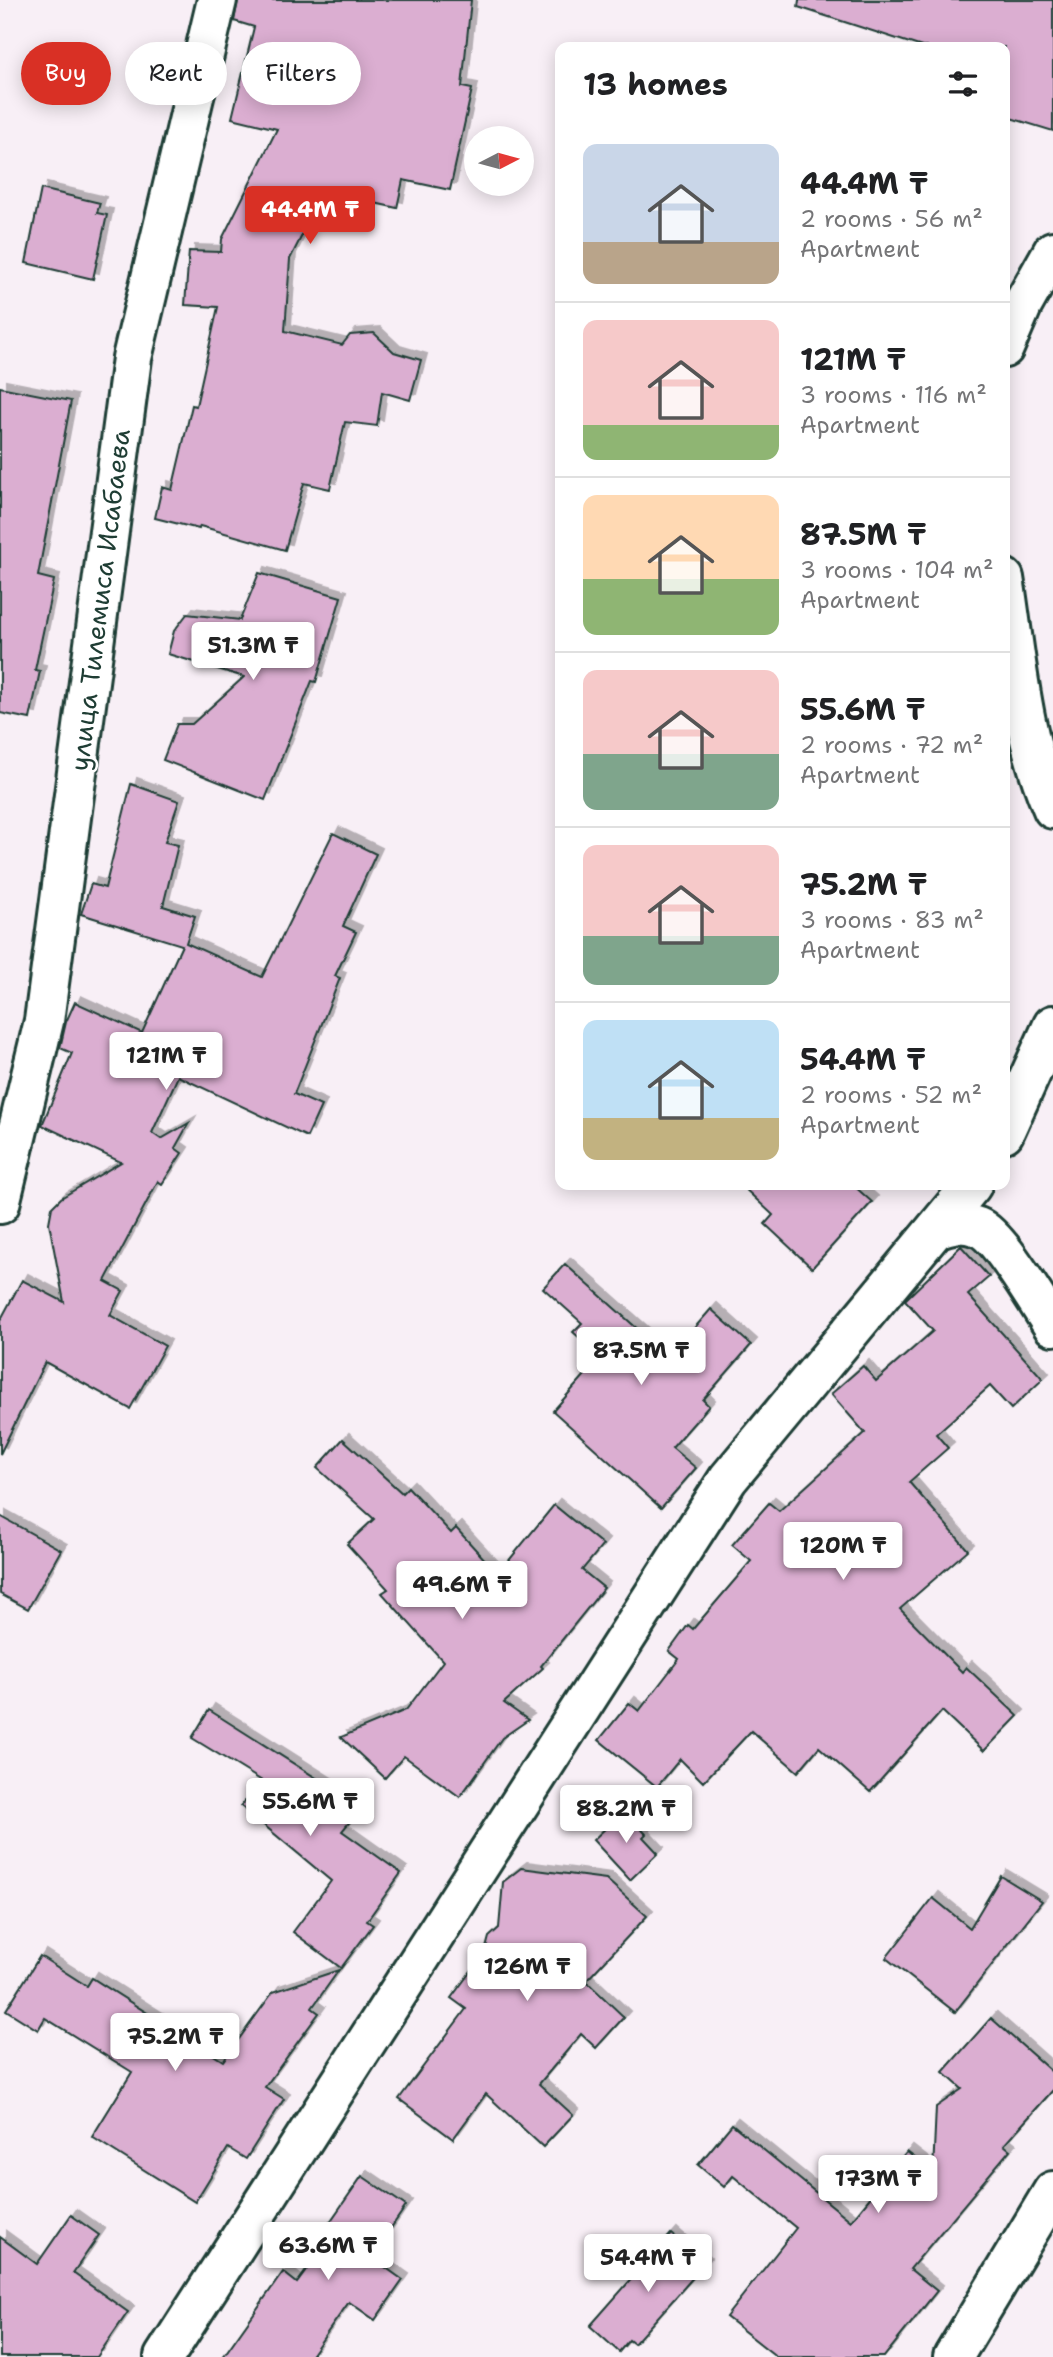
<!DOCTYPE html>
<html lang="en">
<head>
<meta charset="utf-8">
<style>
  :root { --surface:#fff; --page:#f6f6f6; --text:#202124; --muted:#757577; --line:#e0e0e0; --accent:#d93025 }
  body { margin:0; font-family:"Shantell Sans",sans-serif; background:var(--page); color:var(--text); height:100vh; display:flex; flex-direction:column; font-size:26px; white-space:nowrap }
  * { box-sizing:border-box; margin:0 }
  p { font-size:23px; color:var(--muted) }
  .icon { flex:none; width:38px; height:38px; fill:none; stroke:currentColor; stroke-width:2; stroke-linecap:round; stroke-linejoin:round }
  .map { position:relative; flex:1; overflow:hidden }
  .panel { position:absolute; left:555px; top:42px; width:455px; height:1148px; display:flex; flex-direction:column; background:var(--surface); border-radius:14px; box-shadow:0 4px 18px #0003 }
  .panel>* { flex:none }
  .banner { position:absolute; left:21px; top:42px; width:429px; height:63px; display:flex; gap:14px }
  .needle { width:46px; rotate:84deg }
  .fabs { position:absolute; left:464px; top:126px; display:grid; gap:14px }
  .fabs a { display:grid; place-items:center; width:70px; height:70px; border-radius:50%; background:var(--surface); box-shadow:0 4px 18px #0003; font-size:35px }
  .price { position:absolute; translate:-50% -60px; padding:0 16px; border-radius:7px; background:#fff; color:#222; font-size:23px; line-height:46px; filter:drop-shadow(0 2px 4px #0008) }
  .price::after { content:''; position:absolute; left:50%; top:42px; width:21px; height:16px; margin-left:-10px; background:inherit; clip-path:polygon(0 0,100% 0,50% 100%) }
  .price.active { background:var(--accent); color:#fff }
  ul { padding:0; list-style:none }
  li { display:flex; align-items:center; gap:21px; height:175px; padding:0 28px }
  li+li { border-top:2px solid var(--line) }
  li span { display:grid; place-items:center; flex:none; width:196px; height:140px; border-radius:14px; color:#555 }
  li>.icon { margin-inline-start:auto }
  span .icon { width:84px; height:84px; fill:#fffc; stroke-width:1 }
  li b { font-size:30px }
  h2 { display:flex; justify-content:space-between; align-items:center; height:84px; padding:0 28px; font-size:30px }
  .pill { padding:0 24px; border-radius:32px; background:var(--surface); box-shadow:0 4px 18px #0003; font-size:24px; line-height:63px }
  .pill.active { background:var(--accent); color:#fff }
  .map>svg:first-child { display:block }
  .building { fill:#dbaed1; stroke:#1f3d34; stroke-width:2; filter:url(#shadow) }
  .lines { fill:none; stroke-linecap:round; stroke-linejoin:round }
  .minor-casing { stroke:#1f3d34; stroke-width:44 }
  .minor { stroke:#fff; stroke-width:38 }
  .labels { text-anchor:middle; stroke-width:5; stroke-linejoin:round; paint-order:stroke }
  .street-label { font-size:26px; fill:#1f3d34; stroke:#fff }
</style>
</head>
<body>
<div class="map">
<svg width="1053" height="2357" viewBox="0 0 1053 2357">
  <defs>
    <filter id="shadow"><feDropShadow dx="6" dy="-6" stdDeviation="0" flood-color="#0004"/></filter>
  </defs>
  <rect width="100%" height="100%" fill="#f8eff6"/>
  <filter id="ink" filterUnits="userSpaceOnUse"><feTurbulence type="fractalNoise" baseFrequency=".0143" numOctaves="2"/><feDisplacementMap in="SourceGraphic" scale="14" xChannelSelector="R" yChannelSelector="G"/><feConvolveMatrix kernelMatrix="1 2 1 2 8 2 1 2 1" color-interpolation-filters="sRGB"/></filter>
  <g filter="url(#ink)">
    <g class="building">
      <polygon points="238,0 471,0 462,87 472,89 450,190 403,180 397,208 324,192 290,259 285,331 342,345 350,335 374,333 394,352 421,360 410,400 382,392 377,426 345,422 330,489 304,483 285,550 200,526 199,529 155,518 162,487 172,490 192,405 196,406 218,307 185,305 189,251 221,252 222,239 277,129 232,118 254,27 234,21"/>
      <polygon points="799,0 1053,0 1053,131 1004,116 1004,47 922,47 798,7"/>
      <polygon points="41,189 100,203 97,213 107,215 93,279 26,263"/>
      <polygon points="0,387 71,401 38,576 54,580 35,670 40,671 30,719 0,713"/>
      <polygon points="259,573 341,597 316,682 312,681 265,800 163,760 177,724 192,724 244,677 168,654 174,631 187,614 240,620"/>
      <polygon points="131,784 179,801 165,842 178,845 163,906 195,916 186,943 262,977 333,833 376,854 343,926 356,932 335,976 340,978 294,1094 321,1106 307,1137 178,1076 152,1133 161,1139 189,1123 175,1148 182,1153 162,1184 158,1181 105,1281 123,1291 110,1315 165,1346 130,1409 45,1362 0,1454 0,1321 22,1280 64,1302 49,1223 52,1207 61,1198 121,1162 42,1125 72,1053 60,1048 66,1022 75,1002 142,1033 182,945 81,914 91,884 105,888"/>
      <polygon points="741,1185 853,1185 872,1202 812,1268 765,1224 773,1215"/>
      <polygon points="961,1246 989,1277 968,1295 1043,1379 1011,1409 990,1386 936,1434 948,1448 909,1482 968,1550 900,1609 962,1672 966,1667 1018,1716 984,1751 942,1711 870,1792 819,1747 798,1772 751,1731 703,1782 680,1759 657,1787 599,1740 629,1703 639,1711 679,1659 669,1651 688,1625 693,1629 751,1561 732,1545 769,1503 779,1511 865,1433 831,1394 863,1366 876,1381 933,1331 905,1300"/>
      <polygon points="565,1264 669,1357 711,1309 751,1345 703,1400 709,1406 672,1448 696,1468 661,1508 553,1411 601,1357 573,1332 582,1323 543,1288"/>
      <polygon points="343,1439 402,1493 408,1487 451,1533 456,1528 498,1574 554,1505 603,1545 582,1570 604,1588 541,1666 543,1668 504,1703 528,1720 502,1738 460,1797 404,1756 385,1778 341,1737 406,1710 443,1661 382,1593 388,1589 347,1544 374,1519 317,1468"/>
      <polygon points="0,1516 61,1550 28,1609 0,1594"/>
      <polygon points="209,1710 362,1807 342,1831 401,1873 367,1921 373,1925 341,1968 293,1932 331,1881 241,1806 262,1781 192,1738"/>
      <polygon points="624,1811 646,1834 643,1837 658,1853 630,1880 593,1840"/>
      <polygon points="521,1868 606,1879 647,1916 586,1981 624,2017 596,2048 581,2034 539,2084 573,2115 543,2147 486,2094 453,2139 399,2099 466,2009 451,1998 485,1952 489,1937 499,1928 503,1882"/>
      <polygon points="1001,1876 1042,1901 955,2012 886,1958 933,1898 970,1928"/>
      <polygon points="40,1956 87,1986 92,1978 223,2061 273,1992 339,1970 312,2008 319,2013 265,2087 284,2099 246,2159 228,2148 195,2202 92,2137 132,2072 45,2018 38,2030 6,2010"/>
      <polygon points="991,2018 1053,2073 1053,2090 1004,2145 1010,2150 910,2269 937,2291 884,2357 777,2357 726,2317 796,2228 733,2176 724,2187 698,2165 732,2124 851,2221 907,2152 933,2172 936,2107 962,2089 943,2072"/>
      <polygon points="362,2176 406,2206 371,2257 403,2280 375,2320 349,2302 310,2357 223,2357 283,2272 297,2283 338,2227 330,2222"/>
      <polygon points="71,2215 99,2235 73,2273 128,2312 97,2357 0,2357 0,2237 37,2264"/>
      <polygon points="671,2234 705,2264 634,2344 629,2340 619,2352 590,2326"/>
    </g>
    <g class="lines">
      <defs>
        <g id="minor">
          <polyline points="1004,348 1022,306 1053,251"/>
          <path d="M1004 578C1016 654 1021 737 1053 809"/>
          <polyline points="1004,1133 1053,1025"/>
          <polyline points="0,1204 44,1021 132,358 217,0"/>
          <path d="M936 1229C951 1223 962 1221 978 1227 999 1235 1039 1305 1053 1326"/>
          <polyline points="164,2357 728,1479 972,1185"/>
          <polyline points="953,2357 1053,2191"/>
        </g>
      </defs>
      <use href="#minor" class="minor-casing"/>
      <use href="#minor" class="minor"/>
    </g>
  </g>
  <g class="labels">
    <g class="street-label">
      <text transform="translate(100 600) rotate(-83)" y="9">улица Тилемиса Исабаева</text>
    </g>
  </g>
</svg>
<div class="fabs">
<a><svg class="needle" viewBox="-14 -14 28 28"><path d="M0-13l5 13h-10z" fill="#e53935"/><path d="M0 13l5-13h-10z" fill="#757577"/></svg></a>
</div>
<b class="price active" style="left:310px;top:246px">44.4M ₸</b>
<b class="price" style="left:253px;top:682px">51.3M ₸</b>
<b class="price" style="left:166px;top:1092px">121M ₸</b>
<b class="price" style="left:641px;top:1387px">87.5M ₸</b>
<b class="price" style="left:843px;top:1582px">120M ₸</b>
<b class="price" style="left:462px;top:1621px">49.6M ₸</b>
<b class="price" style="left:310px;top:1838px">55.6M ₸</b>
<b class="price" style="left:626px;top:1845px">88.2M ₸</b>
<b class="price" style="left:527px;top:2003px">126M ₸</b>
<b class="price" style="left:175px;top:2073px">75.2M ₸</b>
<b class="price" style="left:878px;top:2215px">173M ₸</b>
<b class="price" style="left:328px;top:2282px">63.6M ₸</b>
<b class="price" style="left:648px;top:2294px">54.4M ₸</b>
<div class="banner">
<a class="pill active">Buy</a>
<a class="pill">Rent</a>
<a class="pill">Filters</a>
</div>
<section class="panel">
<h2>13 homes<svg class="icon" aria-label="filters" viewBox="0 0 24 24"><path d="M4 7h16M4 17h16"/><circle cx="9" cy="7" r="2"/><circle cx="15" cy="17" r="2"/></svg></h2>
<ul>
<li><span style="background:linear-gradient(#c9d6e8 70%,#b9a48a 0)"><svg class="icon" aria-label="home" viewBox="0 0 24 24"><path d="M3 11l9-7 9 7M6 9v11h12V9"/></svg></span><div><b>44.4M ₸</b><p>2 rooms · 56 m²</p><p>Apartment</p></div></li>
<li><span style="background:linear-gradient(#f6c9c9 75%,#8fb573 0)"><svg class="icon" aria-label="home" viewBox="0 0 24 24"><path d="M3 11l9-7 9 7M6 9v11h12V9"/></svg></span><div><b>121M ₸</b><p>3 rooms · 116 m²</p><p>Apartment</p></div></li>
<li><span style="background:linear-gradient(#ffd9b3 60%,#8fb573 0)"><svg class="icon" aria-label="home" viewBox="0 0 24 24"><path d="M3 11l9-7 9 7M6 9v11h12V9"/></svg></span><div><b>87.5M ₸</b><p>3 rooms · 104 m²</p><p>Apartment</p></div></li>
<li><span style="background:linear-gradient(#f6c9c9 60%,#7fa58c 0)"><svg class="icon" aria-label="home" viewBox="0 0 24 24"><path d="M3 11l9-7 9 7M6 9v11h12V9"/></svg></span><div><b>55.6M ₸</b><p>2 rooms · 72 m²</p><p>Apartment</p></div></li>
<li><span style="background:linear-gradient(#f6c9c9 65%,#7fa58c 0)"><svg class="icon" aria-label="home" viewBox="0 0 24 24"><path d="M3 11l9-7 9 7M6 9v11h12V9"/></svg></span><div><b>75.2M ₸</b><p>3 rooms · 83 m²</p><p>Apartment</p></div></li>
<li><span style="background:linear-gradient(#bfe0f5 70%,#c2b280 0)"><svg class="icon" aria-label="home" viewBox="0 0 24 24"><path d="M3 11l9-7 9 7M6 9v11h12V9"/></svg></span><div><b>54.4M ₸</b><p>2 rooms · 52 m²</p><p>Apartment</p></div></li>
</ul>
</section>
</div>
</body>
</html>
